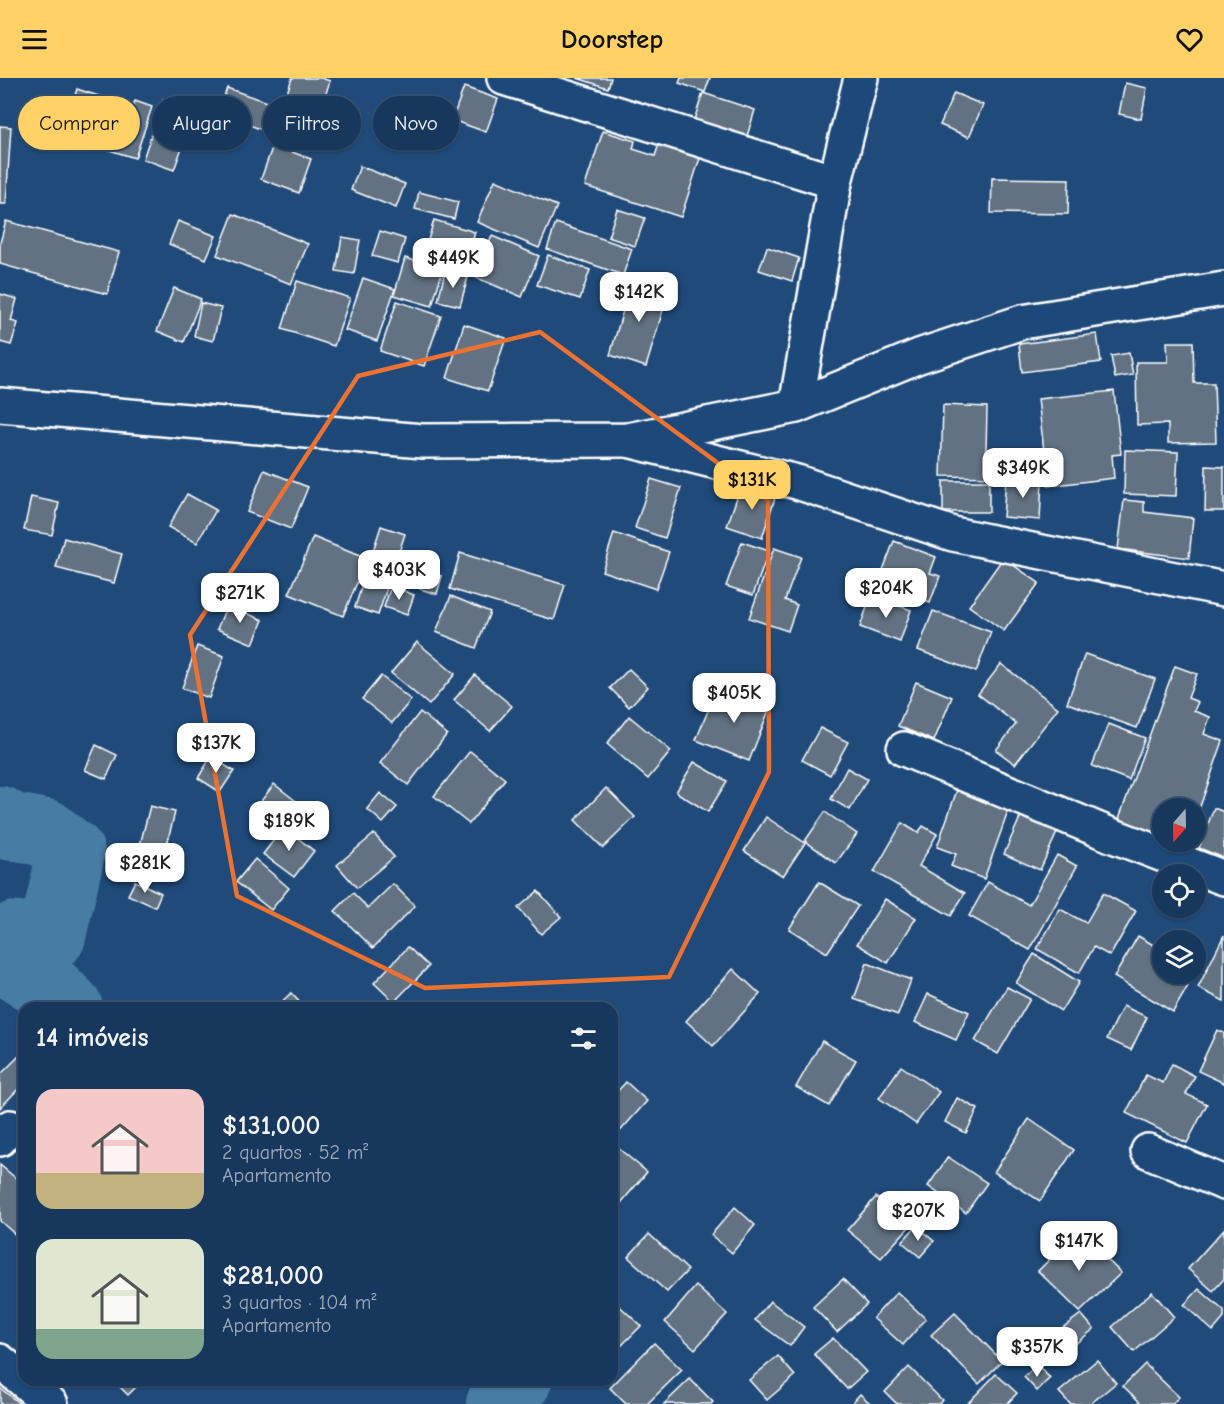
<!DOCTYPE html>
<html lang="pt">
<head>
<meta charset="utf-8">
<style>
  :root { --surface:#17385c; --page:#203f62; --text:#f1f3f6; --muted:#9eacbb; --line:#365272; --accent:#ffd166 }
  body { margin:0; font-family:"Comic Neue",sans-serif; background:var(--page); color:var(--text); height:100vh; display:flex; flex-direction:column; font-size:22px; white-space:nowrap }
  * { box-sizing:border-box; margin:0 }
  p { font-size:20px; color:var(--muted) }
  .icon { flex:none; width:33px; height:33px; fill:none; stroke:currentColor; stroke-width:2; stroke-linecap:round; stroke-linejoin:round }
  .map { position:relative; flex:1; overflow:hidden }
  .panel { position:absolute; left:18px; top:924px; width:600px; height:384px; display:flex; flex-direction:column; background:var(--surface); border-radius:18px; box-shadow:0 2px 4px #0004,0 0 0 2px var(--line) }
  .panel>* { flex:none }
  .guide { position:absolute; left:18px; top:18px; width:600px; height:54px; display:flex; gap:12px }
  .needle { width:39px; rotate:200deg }
  .tools { position:absolute; left:1152px; top:720px; display:grid; gap:12px }
  .tools a { display:grid; place-items:center; width:54px; height:54px; border-radius:50%; background:var(--surface); box-shadow:0 2px 4px #0004,0 0 0 2px var(--line); font-size:30px }
  .price { position:absolute; translate:-50% -51px; padding:0 14px; border-radius:12px; background:#fff; color:#222; font-size:20px; line-height:39px; filter:drop-shadow(0 2px 3px #0008) }
  .price::after { content:''; position:absolute; left:50%; top:36px; width:18px; height:14px; margin-left:-9px; background:inherit; clip-path:polygon(0 0,100% 0,50% 100%) }
  .price.active { background:var(--accent); color:#111 }
  ul { padding:0; list-style:none }
  li { display:flex; align-items:center; gap:18px; height:150px; padding:0 18px }
  li span { display:grid; place-items:center; flex:none; width:168px; height:120px; border-radius:18px; color:#555 }
  li>.icon { margin-inline-start:auto }
  span .icon { width:72px; height:72px; fill:#fffc; stroke-width:1 }
  li b { font-size:26px }
  h2 { display:flex; justify-content:space-between; align-items:center; height:72px; padding:0 18px; font-size:26px }
  .pill { padding:0 21px; border-radius:27px; background:var(--surface); box-shadow:0 2px 4px #0004,0 0 0 2px var(--line); font-size:21px; line-height:54px }
  .pill.active { background:var(--accent); color:#111 }
  header { display:flex; justify-content:space-between; align-items:center; height:78px; padding:0 18px; background:var(--accent); color:#111; font-size:27px; font-weight:700 }
  .map>svg:first-child { display:block }
  .lines { fill:none; stroke-linecap:round; stroke-linejoin:round }
  .river { stroke:#477ba4; stroke-width:68 }
  .building { fill:#627282; stroke:#fff; stroke-width:1.5 }
  .street-casing { stroke:#fff; stroke-width:38 }
  .secondary-casing { stroke:#fff; stroke-width:38 }
  .street { stroke:#1f4a7a; stroke-width:33 }
  .secondary { stroke:#1f4a7a; stroke-width:33 }
  .marked { fill:none; stroke:#eb7230; stroke-width:4.5; stroke-linejoin:round }
</style>
</head>
<body>
<header><svg class="icon" aria-label="menu" viewBox="0 0 24 24"><path d="M4 6h16M4 12h16M4 18h16"/></svg>Doorstep<svg class="icon" aria-label="heart" viewBox="0 0 24 24"><path d="M12 20l-8-8c-3-5 5-10 8-4 3-6 11-1 8 4z"/></svg></header>
<div class="map">
<svg width="1224" height="1326" viewBox="0 0 1224 1326">
  <rect width="100%" height="100%" fill="#1f4a7a"/>
  <filter id="ink" filterUnits="userSpaceOnUse"><feTurbulence type="fractalNoise" baseFrequency=".0167" numOctaves="2"/><feDisplacementMap in="SourceGraphic" scale="12" xChannelSelector="R" yChannelSelector="G"/><feConvolveMatrix kernelMatrix="1 2 1 2 8 2 1 2 1" color-interpolation-filters="sRGB"/></filter>
  <g filter="url(#ink)">
    <g class="lines">
      <g class="river">
        <polyline points="0,742 8,748 46,755 71,775 52,858 16,857 0,874"/>
        <polyline points="0,880 50,911 69,930"/>
        <polyline points="500,1326 518,1302"/>
      </g>
    </g>
    <g class="building">
      <polygon points="292,0 321,0 330,3 310,63 275,51"/>
      <polygon points="577,0 611,0 608,10"/>
      <polygon points="681,0 710,0 705,14 679,5"/>
      <polygon points="1125,5 1147,10 1141,41 1119,36"/>
      <polygon points="464,9 498,21 486,54 452,42"/>
      <polygon points="227,10 275,27 266,53 218,36"/>
      <polygon points="77,11 108,21 106,27 131,35 135,23 152,29 135,80 62,57"/>
      <polygon points="703,15 755,32 747,58 694,42"/>
      <polygon points="954,15 983,27 969,59 940,47"/>
      <polygon points="163,22 195,33 174,92 143,81"/>
      <polygon points="0,48 11,49 6,126 0,126"/>
      <polygon points="603,53 635,63 633,71 655,78 661,60 702,74 681,139 585,108"/>
      <polygon points="273,67 311,81 299,115 261,101"/>
      <polygon points="360,88 405,106 396,130 351,112"/>
      <polygon points="992,100 1069,101 1068,136 991,135"/>
      <polygon points="495,102 557,128 539,170 477,144"/>
      <polygon points="419,114 458,124 454,141 415,131"/>
      <polygon points="617,131 645,140 635,168 608,159"/>
      <polygon points="233,136 308,166 291,206 217,177"/>
      <polygon points="434,142 475,154 464,192 423,179"/>
      <polygon points="6,143 119,174 107,216 0,186 0,165"/>
      <polygon points="178,143 216,158 206,181 169,166"/>
      <polygon points="556,145 632,171 623,197 547,171"/>
      <polygon points="380,153 405,161 398,185 372,178"/>
      <polygon points="492,158 539,178 522,219 475,199"/>
      <polygon points="342,159 360,162 354,196 336,193"/>
      <polygon points="767,169 799,180 792,203 759,192"/>
      <polygon points="548,177 590,192 580,221 537,207"/>
      <polygon points="405,180 443,191 432,228 394,217"/>
      <polygon points="445,193 468,199 460,228 438,223"/>
      <polygon points="363,200 395,211 377,263 345,252"/>
      <polygon points="632,202 669,212 646,289 610,277"/>
      <polygon points="297,203 350,220 334,268 282,251"/>
      <polygon points="174,210 201,221 184,264 157,253"/>
      <polygon points="0,216 17,221 11,243 18,245 11,267 0,264"/>
      <polygon points="397,223 441,238 424,288 380,273"/>
      <polygon points="201,225 221,230 213,263 194,258"/>
      <polygon points="464,246 506,260 488,313 447,300"/>
      <polygon points="1097,256 1101,284 1022,294 1019,266"/>
      <polygon points="1167,264 1193,264 1194,305 1214,305 1216,364 1168,365 1168,346 1137,347 1136,284 1168,284"/>
      <polygon points="1129,275 1133,297 1115,300 1111,278"/>
      <polygon points="1114,313 1121,376 1112,377 1114,400 1048,408 1038,321"/>
      <polygon points="943,327 987,329 986,374 997,375 996,399 941,398"/>
      <polygon points="1125,372 1178,374 1176,418 1124,416"/>
      <polygon points="1206,388 1224,389 1224,433 1205,433"/>
      <polygon points="264,392 308,409 291,451 247,434"/>
      <polygon points="651,401 681,410 665,460 635,450"/>
      <polygon points="1006,401 1042,403 1040,442 1003,439"/>
      <rect x="943" y="403" width="46" height="31"/>
      <polygon points="742,405 776,417 762,460 727,448"/>
      <polygon points="187,416 216,432 197,465 168,449"/>
      <polygon points="31,419 59,425 52,457 24,452"/>
      <polygon points="1124,422 1144,424 1144,434 1193,440 1189,480 1118,471"/>
      <polygon points="381,448 405,456 378,537 355,529"/>
      <polygon points="614,455 669,474 656,511 602,493"/>
      <polygon points="313,459 367,481 343,538 289,516"/>
      <polygon points="64,460 122,476 114,505 56,490"/>
      <polygon points="894,463 936,479 930,495 940,498 930,525 878,505"/>
      <polygon points="742,464 769,473 753,517 726,508"/>
      <polygon points="774,470 801,479 785,522 797,527 788,553 749,540"/>
      <polygon points="460,475 565,507 554,542 450,511"/>
      <polygon points="1003,480 1039,505 1004,553 969,528"/>
      <polygon points="426,493 442,498 437,516 420,511"/>
      <polygon points="391,508 414,517 407,537 384,529"/>
      <polygon points="451,518 490,534 476,570 436,554"/>
      <polygon points="871,518 911,532 900,564 860,549"/>
      <polygon points="227,527 263,542 253,566 217,551"/>
      <polygon points="933,533 991,554 976,594 918,572"/>
      <polygon points="417,564 455,596 429,627 391,595"/>
      <polygon points="197,568 224,578 209,620 182,610"/>
      <polygon points="1085,576 1155,601 1137,650 1067,625"/>
      <polygon points="1001,586 1058,630 1015,686 996,672 1016,646 978,616"/>
      <polygon points="1175,588 1197,596 1188,620 1198,624 1194,633 1210,639 1204,656 1223,663 1196,740 1196,730 1162,730 1162,759 1118,743"/>
      <polygon points="629,591 648,609 629,629 610,610"/>
      <polygon points="475,597 512,628 490,653 454,622"/>
      <polygon points="381,598 411,622 392,645 362,621"/>
      <polygon points="916,604 952,619 934,663 898,648"/>
      <polygon points="716,613 740,623 742,615 771,627 749,683 696,662"/>
      <polygon points="420,634 447,656 408,707 380,685"/>
      <polygon points="629,638 671,673 648,701 607,666"/>
      <polygon points="1109,646 1145,660 1129,702 1092,688"/>
      <polygon points="820,650 848,664 830,697 802,682"/>
      <polygon points="96,667 117,677 106,701 85,692"/>
      <polygon points="470,673 505,701 469,746 434,718"/>
      <polygon points="211,679 234,693 220,714 198,700"/>
      <polygon points="694,684 727,703 708,734 676,714"/>
      <polygon points="847,690 867,701 850,732 831,721"/>
      <polygon points="274,706 309,733 292,754 258,727"/>
      <polygon points="606,710 635,739 603,770 575,742"/>
      <polygon points="957,712 1009,731 984,801 951,788 956,776 937,769"/>
      <polygon points="380,715 397,729 383,745 367,731"/>
      <polygon points="150,728 175,734 159,797 134,790"/>
      <polygon points="1214,730 1224,734 1224,780 1199,770"/>
      <polygon points="1023,733 1059,750 1040,792 1004,776"/>
      <polygon points="825,734 857,756 836,785 805,763"/>
      <polygon points="766,739 805,765 783,798 744,773"/>
      <polygon points="902,745 918,755 923,748 937,756 919,788 965,815 951,838 874,794"/>
      <polygon points="284,749 314,773 294,799 263,776"/>
      <polygon points="374,756 394,779 357,810 337,787"/>
      <polygon points="1057,777 1077,788 1030,872 969,838 988,804 1029,827"/>
      <polygon points="255,781 289,810 271,832 236,804"/>
      <polygon points="135,803 161,815 155,829 128,817"/>
      <polygon points="819,804 858,828 827,875 789,851"/>
      <polygon points="393,806 415,828 373,870 335,833 353,815 368,830"/>
      <polygon points="538,813 561,839 541,856 518,830"/>
      <polygon points="1103,815 1136,833 1110,878 1094,869 1079,895 1037,871 1060,831 1086,845"/>
      <polygon points="885,821 916,840 888,885 857,866"/>
      <polygon points="1224,857 1224,923 1198,910"/>
      <polygon points="1138,858 1162,872 1162,896 1195,896 1173,934 1114,899"/>
      <polygon points="408,869 429,888 394,924 374,905"/>
      <polygon points="1034,876 1079,904 1061,933 1016,905"/>
      <polygon points="867,885 911,902 898,937 854,921"/>
      <polygon points="733,891 760,916 713,968 686,943"/>
      <polygon points="1007,909 1030,921 998,976 975,963"/>
      <polygon points="291,915 305,930 275,930"/>
      <polygon points="928,916 969,934 956,962 915,944"/>
      <polygon points="1123,928 1147,939 1131,972 1107,961"/>
      <polygon points="1217,952 1224,955 1224,1005 1198,993"/>
      <polygon points="822,963 856,982 829,1028 796,1009"/>
      <polygon points="20,977 24,981 24,1005 0,1030 0,997"/>
      <polygon points="1172,986 1195,998 1186,1016 1207,1026 1187,1065 1126,1035 1146,997 1163,1005"/>
      <polygon points="901,988 939,1014 916,1046 879,1020"/>
      <polygon points="626,1004 647,1023 615,1059 612,1056 612,1019"/>
      <polygon points="957,1020 978,1031 966,1055 945,1044"/>
      <polygon points="1029,1041 1074,1072 1040,1123 994,1094"/>
      <polygon points="612,1065 647,1094 621,1125 612,1117"/>
      <polygon points="948,1079 987,1105 966,1135 928,1108"/>
      <polygon points="0,1087 24,1107 24,1156 20,1161 0,1143"/>
      <polygon points="876,1119 910,1148 881,1180 847,1152"/>
      <polygon points="735,1129 755,1147 732,1175 711,1157"/>
      <polygon points="916,1148 934,1163 920,1179 902,1164"/>
      <polygon points="1224,1151 1224,1201 1213,1213 1188,1191"/>
      <polygon points="1078,1153 1121,1195 1080,1234 1038,1193"/>
      <polygon points="649,1156 688,1192 667,1214 628,1179"/>
      <polygon points="843,1201 867,1226 837,1254 813,1229"/>
      <polygon points="696,1208 727,1236 695,1271 665,1244"/>
      <polygon points="1199,1211 1224,1233 1224,1240 1213,1253 1184,1227"/>
      <polygon points="897,1214 926,1241 903,1267 873,1240"/>
      <polygon points="1152,1214 1174,1239 1134,1274 1112,1249"/>
      <polygon points="612,1221 641,1248 619,1270 612,1264"/>
      <polygon points="770,1223 804,1249 790,1268 755,1242"/>
      <polygon points="955,1235 1002,1283 979,1306 931,1257"/>
      <polygon points="1081,1236 1094,1251 1070,1270 1057,1254"/>
      <polygon points="833,1260 866,1294 847,1311 814,1276"/>
      <polygon points="654,1265 682,1292 647,1326 626,1326 610,1310"/>
      <polygon points="778,1278 795,1298 767,1322 749,1302"/>
      <polygon points="1097,1282 1116,1305 1090,1326 1070,1326 1059,1314"/>
      <polygon points="1145,1286 1179,1319 1172,1326 1142,1326 1123,1308"/>
      <polygon points="1037,1287 1050,1300 1037,1313 1024,1299"/>
      <polygon points="909,1289 942,1322 939,1326 897,1326 885,1314"/>
      <polygon points="996,1296 1017,1315 1007,1326 967,1326"/>
      <polygon points="690,1301 713,1324 711,1326 664,1326"/>
      <polygon points="113,1302 143,1302 128,1317"/>
      <polygon points="0,1310 20,1326 0,1326"/>
      <polygon points="860,1316 871,1326 851,1326"/>
    </g>
    <g class="lines">
      <defs>
        <g id="street">
          <polyline points="504,0 835,104"/>
          <polyline points="796,328 835,104 861,0"/>
          <polyline points="628,362 797,404 953,456 1224,511"/>
          <polyline points="904,671 1111,757 1224,800"/>
          <polyline points="0,1061 10,1049"/>
          <polyline points="1148,1073 1224,1105"/>
          <polyline points="0,1283 51,1326"/>
        </g>
        <polyline id="secondary" points="0,327 423,363 628,362 796,328 919,278 1022,244 1224,211"/>
      </defs>
      <use href="#street" class="street-casing"/>
      <use href="#secondary" class="secondary-casing"/>
      <use href="#street" class="street"/>
      <use href="#secondary" class="secondary"/>
    </g>
  </g>
  <path class="marked" d="M540 254 768 422 769 694 669 899 425 910 237 818 190 557 358 298Z"/>
</svg>
<div class="tools">
<a><svg class="needle" viewBox="-14 -14 28 28"><path d="M0-13l5 13h-10z" fill="#e53935"/><path d="M0 13l5-13h-10z" fill="#9eacbb"/></svg></a>
<a><svg class="icon" aria-label="locate" viewBox="0 0 24 24"><circle cx="12" cy="12" r="6"/><path d="M12 2v4M12 18v4M2 12h4M18 12h4"/></svg></a>
<a><svg class="icon" aria-label="layers" viewBox="0 0 24 24"><path d="M12 4l9 5-9 5-9-5zM3 14l9 5 9-5"/></svg></a>
</div>
<b class="price" style="left:453px;top:211px">$449K</b>
<b class="price" style="left:639px;top:245px">$142K</b>
<b class="price" style="left:1023px;top:421px">$349K</b>
<b class="price active" style="left:752px;top:433px">$131K</b>
<b class="price" style="left:399px;top:523px">$403K</b>
<b class="price" style="left:886px;top:541px">$204K</b>
<b class="price" style="left:240px;top:546px">$271K</b>
<b class="price" style="left:734px;top:646px">$405K</b>
<b class="price" style="left:216px;top:696px">$137K</b>
<b class="price" style="left:289px;top:774px">$189K</b>
<b class="price" style="left:145px;top:816px">$281K</b>
<b class="price" style="left:918px;top:1164px">$207K</b>
<b class="price" style="left:1079px;top:1194px">$147K</b>
<b class="price" style="left:1037px;top:1300px">$357K</b>
<div class="guide">
<a class="pill active">Comprar</a>
<a class="pill">Alugar</a>
<a class="pill">Filtros</a>
<a class="pill">Novo</a>
</div>
<section class="panel">
<h2>14 imóveis<svg class="icon" aria-label="filters" viewBox="0 0 24 24"><path d="M4 7h16M4 17h16"/><circle cx="9" cy="7" r="2"/><circle cx="15" cy="17" r="2"/></svg></h2>
<ul>
<li><span style="background:linear-gradient(#f6c9c9 70%,#c2b280 0)"><svg class="icon" aria-label="home" viewBox="0 0 24 24"><path d="M3 11l9-7 9 7M6 9v11h12V9"/></svg></span><div><b>$131,000</b><p>2 quartos · 52 m²</p><p>Apartamento</p></div></li>
<li><span style="background:linear-gradient(#dfe7d0 75%,#7fa58c 0)"><svg class="icon" aria-label="home" viewBox="0 0 24 24"><path d="M3 11l9-7 9 7M6 9v11h12V9"/></svg></span><div><b>$281,000</b><p>3 quartos · 104 m²</p><p>Apartamento</p></div></li>
</ul>
</section>
</div>
</body>
</html>
